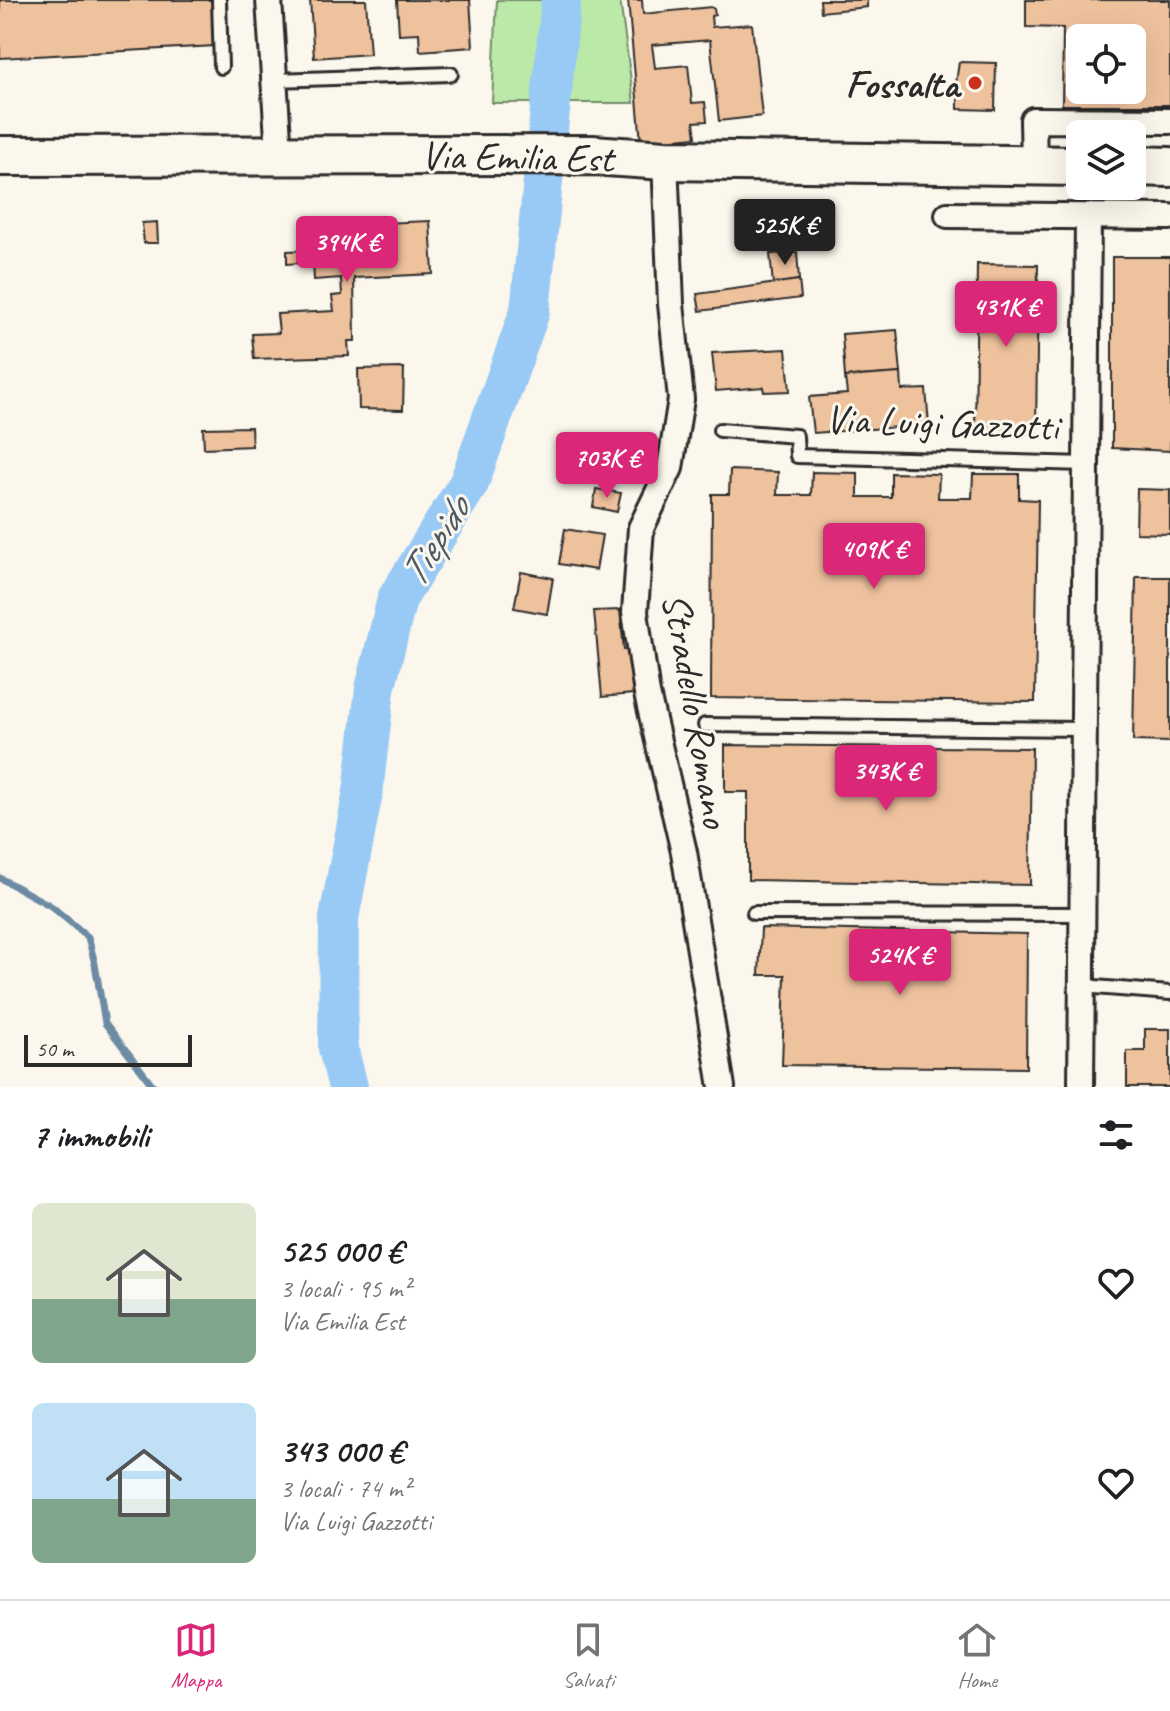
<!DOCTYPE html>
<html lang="it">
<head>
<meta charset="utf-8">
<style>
  :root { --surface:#fff; --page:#f6f6f6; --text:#202124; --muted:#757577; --line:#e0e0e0; --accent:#db2777 }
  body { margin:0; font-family:Caveat,sans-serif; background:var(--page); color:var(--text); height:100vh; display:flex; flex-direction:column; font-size:30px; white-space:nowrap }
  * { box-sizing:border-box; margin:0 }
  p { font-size:26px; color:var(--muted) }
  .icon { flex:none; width:44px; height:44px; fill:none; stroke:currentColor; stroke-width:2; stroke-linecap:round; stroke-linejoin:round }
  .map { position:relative; height:1087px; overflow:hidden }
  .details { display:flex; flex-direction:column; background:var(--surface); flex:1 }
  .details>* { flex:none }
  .buttons { position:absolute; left:1066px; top:24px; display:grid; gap:16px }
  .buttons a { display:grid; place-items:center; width:80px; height:80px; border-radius:12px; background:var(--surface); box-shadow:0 8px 32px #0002; font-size:40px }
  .scale { position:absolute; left:24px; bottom:20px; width:168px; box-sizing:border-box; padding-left:8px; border:4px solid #2b2b2b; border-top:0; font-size:22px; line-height:28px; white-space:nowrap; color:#2b2b2b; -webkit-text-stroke:6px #fbf7ec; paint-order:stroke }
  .price { position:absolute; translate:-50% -68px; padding:0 18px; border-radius:8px; background:var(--accent); color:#fff; font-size:26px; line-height:52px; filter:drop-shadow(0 2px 4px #0008) }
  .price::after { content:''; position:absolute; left:50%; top:48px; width:24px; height:18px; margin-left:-12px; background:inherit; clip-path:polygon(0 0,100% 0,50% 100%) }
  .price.active { background:#222; color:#fff }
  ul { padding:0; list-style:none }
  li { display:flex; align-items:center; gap:24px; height:200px; padding:0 32px }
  li span { display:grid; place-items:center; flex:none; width:224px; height:160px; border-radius:12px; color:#555 }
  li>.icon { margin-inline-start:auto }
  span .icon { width:96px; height:96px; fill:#fffc; stroke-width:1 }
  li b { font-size:34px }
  h2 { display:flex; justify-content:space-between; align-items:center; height:96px; padding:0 32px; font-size:34px }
  .menu { display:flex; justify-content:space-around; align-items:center; height:112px; border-top:2px solid var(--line); background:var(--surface); font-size:22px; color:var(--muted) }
  .menu a { display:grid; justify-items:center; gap:4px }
  .menu .active { color:var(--accent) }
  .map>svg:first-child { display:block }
  .green { fill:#bbe9a7; stroke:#738a69; stroke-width:2 }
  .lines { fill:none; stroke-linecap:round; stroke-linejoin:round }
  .stream { stroke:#6d8aa4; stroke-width:7 }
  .river { stroke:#99caf5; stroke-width:40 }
  .building { fill:#efc29e; stroke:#2b2b2b; stroke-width:2; fill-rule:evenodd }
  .lane-casing { stroke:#2b2b2b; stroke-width:18 }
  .street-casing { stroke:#2b2b2b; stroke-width:30 }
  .primary-casing { stroke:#2b2b2b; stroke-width:44 }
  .lane { stroke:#fbf7ec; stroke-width:12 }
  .street { stroke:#fbf7ec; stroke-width:24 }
  .primary { stroke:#fbf7ec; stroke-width:38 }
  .poi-dot { fill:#c8321e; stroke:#fbf7ec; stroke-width:3 }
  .labels { text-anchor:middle; stroke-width:6; stroke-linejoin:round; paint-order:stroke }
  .poi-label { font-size:40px; font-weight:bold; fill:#2b2b2b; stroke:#fbf7ec; text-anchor:end }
  .street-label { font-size:40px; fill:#2b2b2b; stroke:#fbf7ec }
  .water-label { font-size:42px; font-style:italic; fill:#4c5b68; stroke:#fbf7ec }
</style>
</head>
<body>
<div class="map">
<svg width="1170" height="1087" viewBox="0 0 1170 1087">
  <rect width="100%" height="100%" fill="#fbf7ec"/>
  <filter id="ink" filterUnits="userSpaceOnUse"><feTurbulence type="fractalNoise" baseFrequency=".0125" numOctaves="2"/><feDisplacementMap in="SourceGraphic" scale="16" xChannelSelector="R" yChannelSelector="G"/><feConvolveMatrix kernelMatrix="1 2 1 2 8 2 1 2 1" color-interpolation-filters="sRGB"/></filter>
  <g filter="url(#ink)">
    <polygon class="green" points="497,0 620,0 634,103 492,103"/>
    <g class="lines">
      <polyline class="stream" points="0,878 51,906 88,937 95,964 105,1023 154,1087"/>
      <polyline class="river" points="348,1087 338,1048 339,918 363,792 375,689 397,599 469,483 530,311 561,0"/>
    </g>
    <g class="building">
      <polygon points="0,0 214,0 215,46 0,58"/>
      <polygon points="310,0 366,0 370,54 314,58"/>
      <polygon points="397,0 470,0 473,47 420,51 419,33 399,34"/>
      <polygon points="628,0 642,0 643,14 711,7 714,9 715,15 711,16 712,27 752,24 762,116 719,121 710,40 652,45 655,68 688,65 692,103 705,102 707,121 694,122 696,137 641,142"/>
      <polygon points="820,0 867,0 867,7 821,12"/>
      <path d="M1026 0H1170V105H1062L1063 28 1026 27ZM1080 38H1132V90H1080Z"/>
      <polygon points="959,62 996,63 995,110 958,109 958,90 955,90"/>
      <polygon points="430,221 433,274 354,278 355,341 348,341 349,356 254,359 252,334 279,333 277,314 334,311 332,296 342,295 341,278 314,280 311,226"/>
      <polygon points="157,222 158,243 144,243 142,223"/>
      <polygon points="312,250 313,262 287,264 287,251"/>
      <polygon points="797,252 799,280 773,284 770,254"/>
      <polygon points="1112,257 1170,257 1170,451 1112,448"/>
      <polygon points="977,264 1038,265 1036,434 975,434"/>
      <polygon points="799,280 801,298 700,311 697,294"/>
      <polygon points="897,330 901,373 845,377 842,334"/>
      <polygon points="786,349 790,391 764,392 763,387 716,391 712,353"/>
      <polygon points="404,368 403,410 359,409 358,369"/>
      <polygon points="901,373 902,390 926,389 929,425 813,433 809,397 847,394 845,377"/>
      <polygon points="251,427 252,446 204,448 203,428"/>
      <polygon points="730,470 778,472 777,495 811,495 812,472 858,473 858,497 891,497 891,473 939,474 938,498 972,498 973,474 1019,474 1019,499 1038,500 1035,702 711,698 712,494 729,494"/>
      <polygon points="596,489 621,493 617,512 593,507"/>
      <polygon points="1137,489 1170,490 1170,534 1136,533"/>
      <polygon points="565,529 602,535 596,570 559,564"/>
      <polygon points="521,572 553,578 547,614 514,608"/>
      <polygon points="1136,577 1170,577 1170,742 1133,741"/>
      <polygon points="620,610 624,650 629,650 633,694 602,697 594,611"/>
      <polygon points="725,745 1032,748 1030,885 748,880 748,792 725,792"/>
      <polygon points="761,928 1027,934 1026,1068 782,1065 785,975 759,975"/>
      <polygon points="1145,1029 1170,1029 1170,1087 1127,1087 1127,1051 1145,1051"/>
    </g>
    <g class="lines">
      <defs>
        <g id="lane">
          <polyline points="219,0 221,67"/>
          <polyline points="275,80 451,74"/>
          <polyline points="720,430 796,436 797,456 1086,464"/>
          <polyline points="705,725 1084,729"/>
          <polyline points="754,913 1082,914"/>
          <polyline points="1082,986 1170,993"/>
        </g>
        <g id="street">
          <polyline points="269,0 279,154"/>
          <polyline points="665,160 671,304 681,399 670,468 641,528 635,612 647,694 684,852 722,1087"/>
          <polyline points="1034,165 1033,120 1170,121"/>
          <polyline points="948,215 1170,217"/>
          <polyline points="1081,1087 1088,216"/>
        </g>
        <g id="primary">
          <polyline points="0,156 592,155 665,160 1080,166"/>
          <polyline points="1132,166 1170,167"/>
        </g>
      </defs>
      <use href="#lane" class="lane-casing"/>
      <use href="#street" class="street-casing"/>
      <use href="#primary" class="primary-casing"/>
      <use href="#lane" class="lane"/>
      <use href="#street" class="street"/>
      <use href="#primary" class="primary"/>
    </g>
  </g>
  <circle class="poi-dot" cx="975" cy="83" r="8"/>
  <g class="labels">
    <g class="poi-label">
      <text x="959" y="97">Fossalta</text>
    </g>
    <g class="street-label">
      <text transform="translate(517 156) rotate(1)" y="14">Via Emilia Est</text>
      <text transform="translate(942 422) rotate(2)" y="14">Via Luigi Gazzotti</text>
      <text transform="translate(697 710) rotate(80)" y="14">Stradello Romano</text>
    </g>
    <g class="water-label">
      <text transform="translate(433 541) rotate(-58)" y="15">Tiepido</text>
    </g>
  </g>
</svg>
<div class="buttons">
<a><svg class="icon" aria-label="locate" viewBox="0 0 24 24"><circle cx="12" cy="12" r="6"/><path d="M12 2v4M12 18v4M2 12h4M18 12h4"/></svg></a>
<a><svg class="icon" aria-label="layers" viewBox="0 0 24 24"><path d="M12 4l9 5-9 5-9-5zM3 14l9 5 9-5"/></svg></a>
</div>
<div class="scale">50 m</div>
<b class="price active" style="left:785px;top:267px">525K €</b>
<b class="price" style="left:347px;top:284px">394K €</b>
<b class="price" style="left:1006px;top:349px">431K €</b>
<b class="price" style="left:607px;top:500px">703K €</b>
<b class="price" style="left:874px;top:591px">409K €</b>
<b class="price" style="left:886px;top:813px">343K €</b>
<b class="price" style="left:900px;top:997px">524K €</b>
</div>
<section class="details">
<h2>7 immobili<svg class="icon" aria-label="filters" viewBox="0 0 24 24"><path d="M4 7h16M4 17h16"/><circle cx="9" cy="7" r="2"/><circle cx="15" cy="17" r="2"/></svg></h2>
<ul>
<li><span style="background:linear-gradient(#dfe7d0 60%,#7fa58c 0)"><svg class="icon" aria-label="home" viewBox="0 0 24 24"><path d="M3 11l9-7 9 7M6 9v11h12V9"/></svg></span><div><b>525 000 €</b><p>3 locali · 95 m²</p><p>Via Emilia Est</p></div><svg class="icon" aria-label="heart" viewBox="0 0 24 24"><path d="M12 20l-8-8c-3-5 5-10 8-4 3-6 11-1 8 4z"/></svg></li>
<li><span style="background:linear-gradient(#bfe0f5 60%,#7fa58c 0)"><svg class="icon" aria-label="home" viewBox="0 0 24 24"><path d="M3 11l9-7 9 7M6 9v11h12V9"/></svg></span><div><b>343 000 €</b><p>3 locali · 74 m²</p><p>Via Luigi Gazzotti</p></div><svg class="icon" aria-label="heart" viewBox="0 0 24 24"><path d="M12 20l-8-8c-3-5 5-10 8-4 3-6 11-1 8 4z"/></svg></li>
</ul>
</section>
<nav class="menu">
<a class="active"><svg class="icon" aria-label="map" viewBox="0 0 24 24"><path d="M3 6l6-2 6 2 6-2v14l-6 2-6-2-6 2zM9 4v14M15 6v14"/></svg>Mappa</a>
<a><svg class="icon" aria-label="saved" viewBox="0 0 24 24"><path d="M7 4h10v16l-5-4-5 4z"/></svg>Salvati</a>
<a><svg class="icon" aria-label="home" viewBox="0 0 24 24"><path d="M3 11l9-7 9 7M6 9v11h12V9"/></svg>Home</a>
</nav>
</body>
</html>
